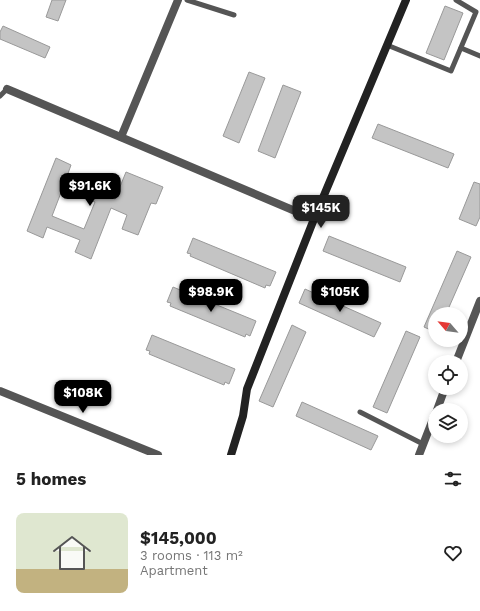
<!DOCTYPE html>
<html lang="en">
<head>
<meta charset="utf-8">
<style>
  :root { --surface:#fff; --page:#f6f6f6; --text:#222; --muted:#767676; --line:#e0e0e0; --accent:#000 }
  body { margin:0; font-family:"Work Sans",sans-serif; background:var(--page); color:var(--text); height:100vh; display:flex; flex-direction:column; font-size:15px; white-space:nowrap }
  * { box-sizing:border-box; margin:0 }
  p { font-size:13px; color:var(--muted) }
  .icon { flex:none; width:22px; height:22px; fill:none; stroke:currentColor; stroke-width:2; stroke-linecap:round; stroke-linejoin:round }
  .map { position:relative; height:455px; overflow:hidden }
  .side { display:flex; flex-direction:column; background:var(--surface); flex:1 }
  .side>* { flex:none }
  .needle { width:26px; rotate:298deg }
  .fabs { position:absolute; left:428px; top:307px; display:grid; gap:8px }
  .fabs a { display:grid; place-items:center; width:40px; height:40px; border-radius:50%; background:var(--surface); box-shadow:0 2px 6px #0003; font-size:20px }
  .price { position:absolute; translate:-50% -34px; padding:0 9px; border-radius:8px; background:var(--accent); color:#fff; font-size:13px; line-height:26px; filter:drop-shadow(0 1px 2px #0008) }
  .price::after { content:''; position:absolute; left:50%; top:24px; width:12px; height:9px; margin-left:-6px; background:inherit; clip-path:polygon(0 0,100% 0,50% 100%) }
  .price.on { background:#222; color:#fff }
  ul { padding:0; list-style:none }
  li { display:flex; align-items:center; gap:12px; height:100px; padding:0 16px }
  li+li { border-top:1px solid var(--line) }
  li span { display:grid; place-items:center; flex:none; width:112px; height:80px; border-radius:8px; color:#555 }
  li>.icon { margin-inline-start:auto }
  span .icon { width:48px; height:48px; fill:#fffc; stroke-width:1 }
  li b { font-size:17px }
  h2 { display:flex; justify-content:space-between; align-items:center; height:48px; padding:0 16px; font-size:17px }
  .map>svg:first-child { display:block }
  .building { fill:#c4c4c4; stroke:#999; fill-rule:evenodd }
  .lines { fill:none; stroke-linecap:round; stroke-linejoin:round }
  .lane { stroke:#555; stroke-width:5 }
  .street { stroke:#555; stroke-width:8 }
  .secondary { stroke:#222; stroke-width:8 }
</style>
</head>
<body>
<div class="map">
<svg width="480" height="455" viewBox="0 0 480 455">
  <rect width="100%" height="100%" fill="#fff"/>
  <g class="building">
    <polygon points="52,0 66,0 58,21 46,17"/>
    <polygon points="445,6 463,13 444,60 426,53"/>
    <polygon points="3,26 50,47 45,58 0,39 0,32"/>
    <polygon points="249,72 265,78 239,143 223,136"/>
    <polygon points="283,85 301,92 275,158 258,151"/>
    <polygon points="378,124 454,154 448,168 372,138"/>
    <path d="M56 158 71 165 66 179 115 199 126 172 163 187 156 204 151 203 138 235 122 229 127 215 111 208 91 259 75 252 80 240 47 227 43 238 27 231ZM62 190 95 202 84 229 52 216Z"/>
    <polygon points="474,182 480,184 480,217 476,226 459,219"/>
    <polygon points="329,236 406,267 400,282 323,251"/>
    <polygon points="193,238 276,272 270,286 266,285 265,288 190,256 191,254 187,253"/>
    <polygon points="457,251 471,257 446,314 435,314 435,332 424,327"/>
    <polygon points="173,287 256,321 250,336 246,334 245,337 170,306 171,303 167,302"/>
    <polygon points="305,289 381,323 374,337 299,303"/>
    <polygon points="292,325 306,332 273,407 259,401"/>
    <polygon points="406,331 420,337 387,413 373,407"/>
    <polygon points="152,335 235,369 229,384 225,382 224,385 149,354 150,351 146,350"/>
    <polygon points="302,402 378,436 371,450 296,416"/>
  </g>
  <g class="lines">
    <g class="lane">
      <polyline points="187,0 234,15"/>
      <polyline points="387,45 451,71 476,12 456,0"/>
      <polyline points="461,48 480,56"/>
      <polyline points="0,96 7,89"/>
      <polyline points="360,412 423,444"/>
    </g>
    <g class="street">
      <polyline points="7,89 314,219"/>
      <polyline points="121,137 178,0"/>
      <polyline points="456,362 480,301"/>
      <polyline points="0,391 158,455"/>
      <polyline points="437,410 445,388"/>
      <polyline points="419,455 435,414"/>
    </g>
    <polyline class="secondary" points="231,455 243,416 247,389 314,219 406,0"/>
  </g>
</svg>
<div class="fabs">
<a><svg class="needle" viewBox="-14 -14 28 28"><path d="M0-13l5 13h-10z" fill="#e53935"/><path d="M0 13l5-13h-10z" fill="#767676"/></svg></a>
<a><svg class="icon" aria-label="locate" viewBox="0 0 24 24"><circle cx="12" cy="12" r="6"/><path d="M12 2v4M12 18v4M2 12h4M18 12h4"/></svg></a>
<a><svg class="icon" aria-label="layers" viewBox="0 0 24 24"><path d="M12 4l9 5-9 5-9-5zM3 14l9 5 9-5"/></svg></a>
</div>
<b class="price" style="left:90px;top:207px">$91.6K</b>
<b class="price on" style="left:321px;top:229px">$145K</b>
<b class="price" style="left:211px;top:313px">$98.9K</b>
<b class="price" style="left:340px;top:313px">$105K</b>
<b class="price" style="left:83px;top:414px">$108K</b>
</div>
<section class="side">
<h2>5 homes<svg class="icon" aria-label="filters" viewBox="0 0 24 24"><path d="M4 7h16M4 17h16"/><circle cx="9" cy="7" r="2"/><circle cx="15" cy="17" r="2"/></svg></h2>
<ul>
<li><span style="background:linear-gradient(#dfe7d0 70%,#c2b280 0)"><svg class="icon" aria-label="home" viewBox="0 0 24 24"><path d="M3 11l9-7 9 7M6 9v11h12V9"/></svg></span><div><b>$145,000</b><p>3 rooms · 113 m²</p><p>Apartment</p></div><svg class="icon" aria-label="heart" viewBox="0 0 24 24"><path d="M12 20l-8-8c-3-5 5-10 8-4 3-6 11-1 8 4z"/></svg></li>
</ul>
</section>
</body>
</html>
